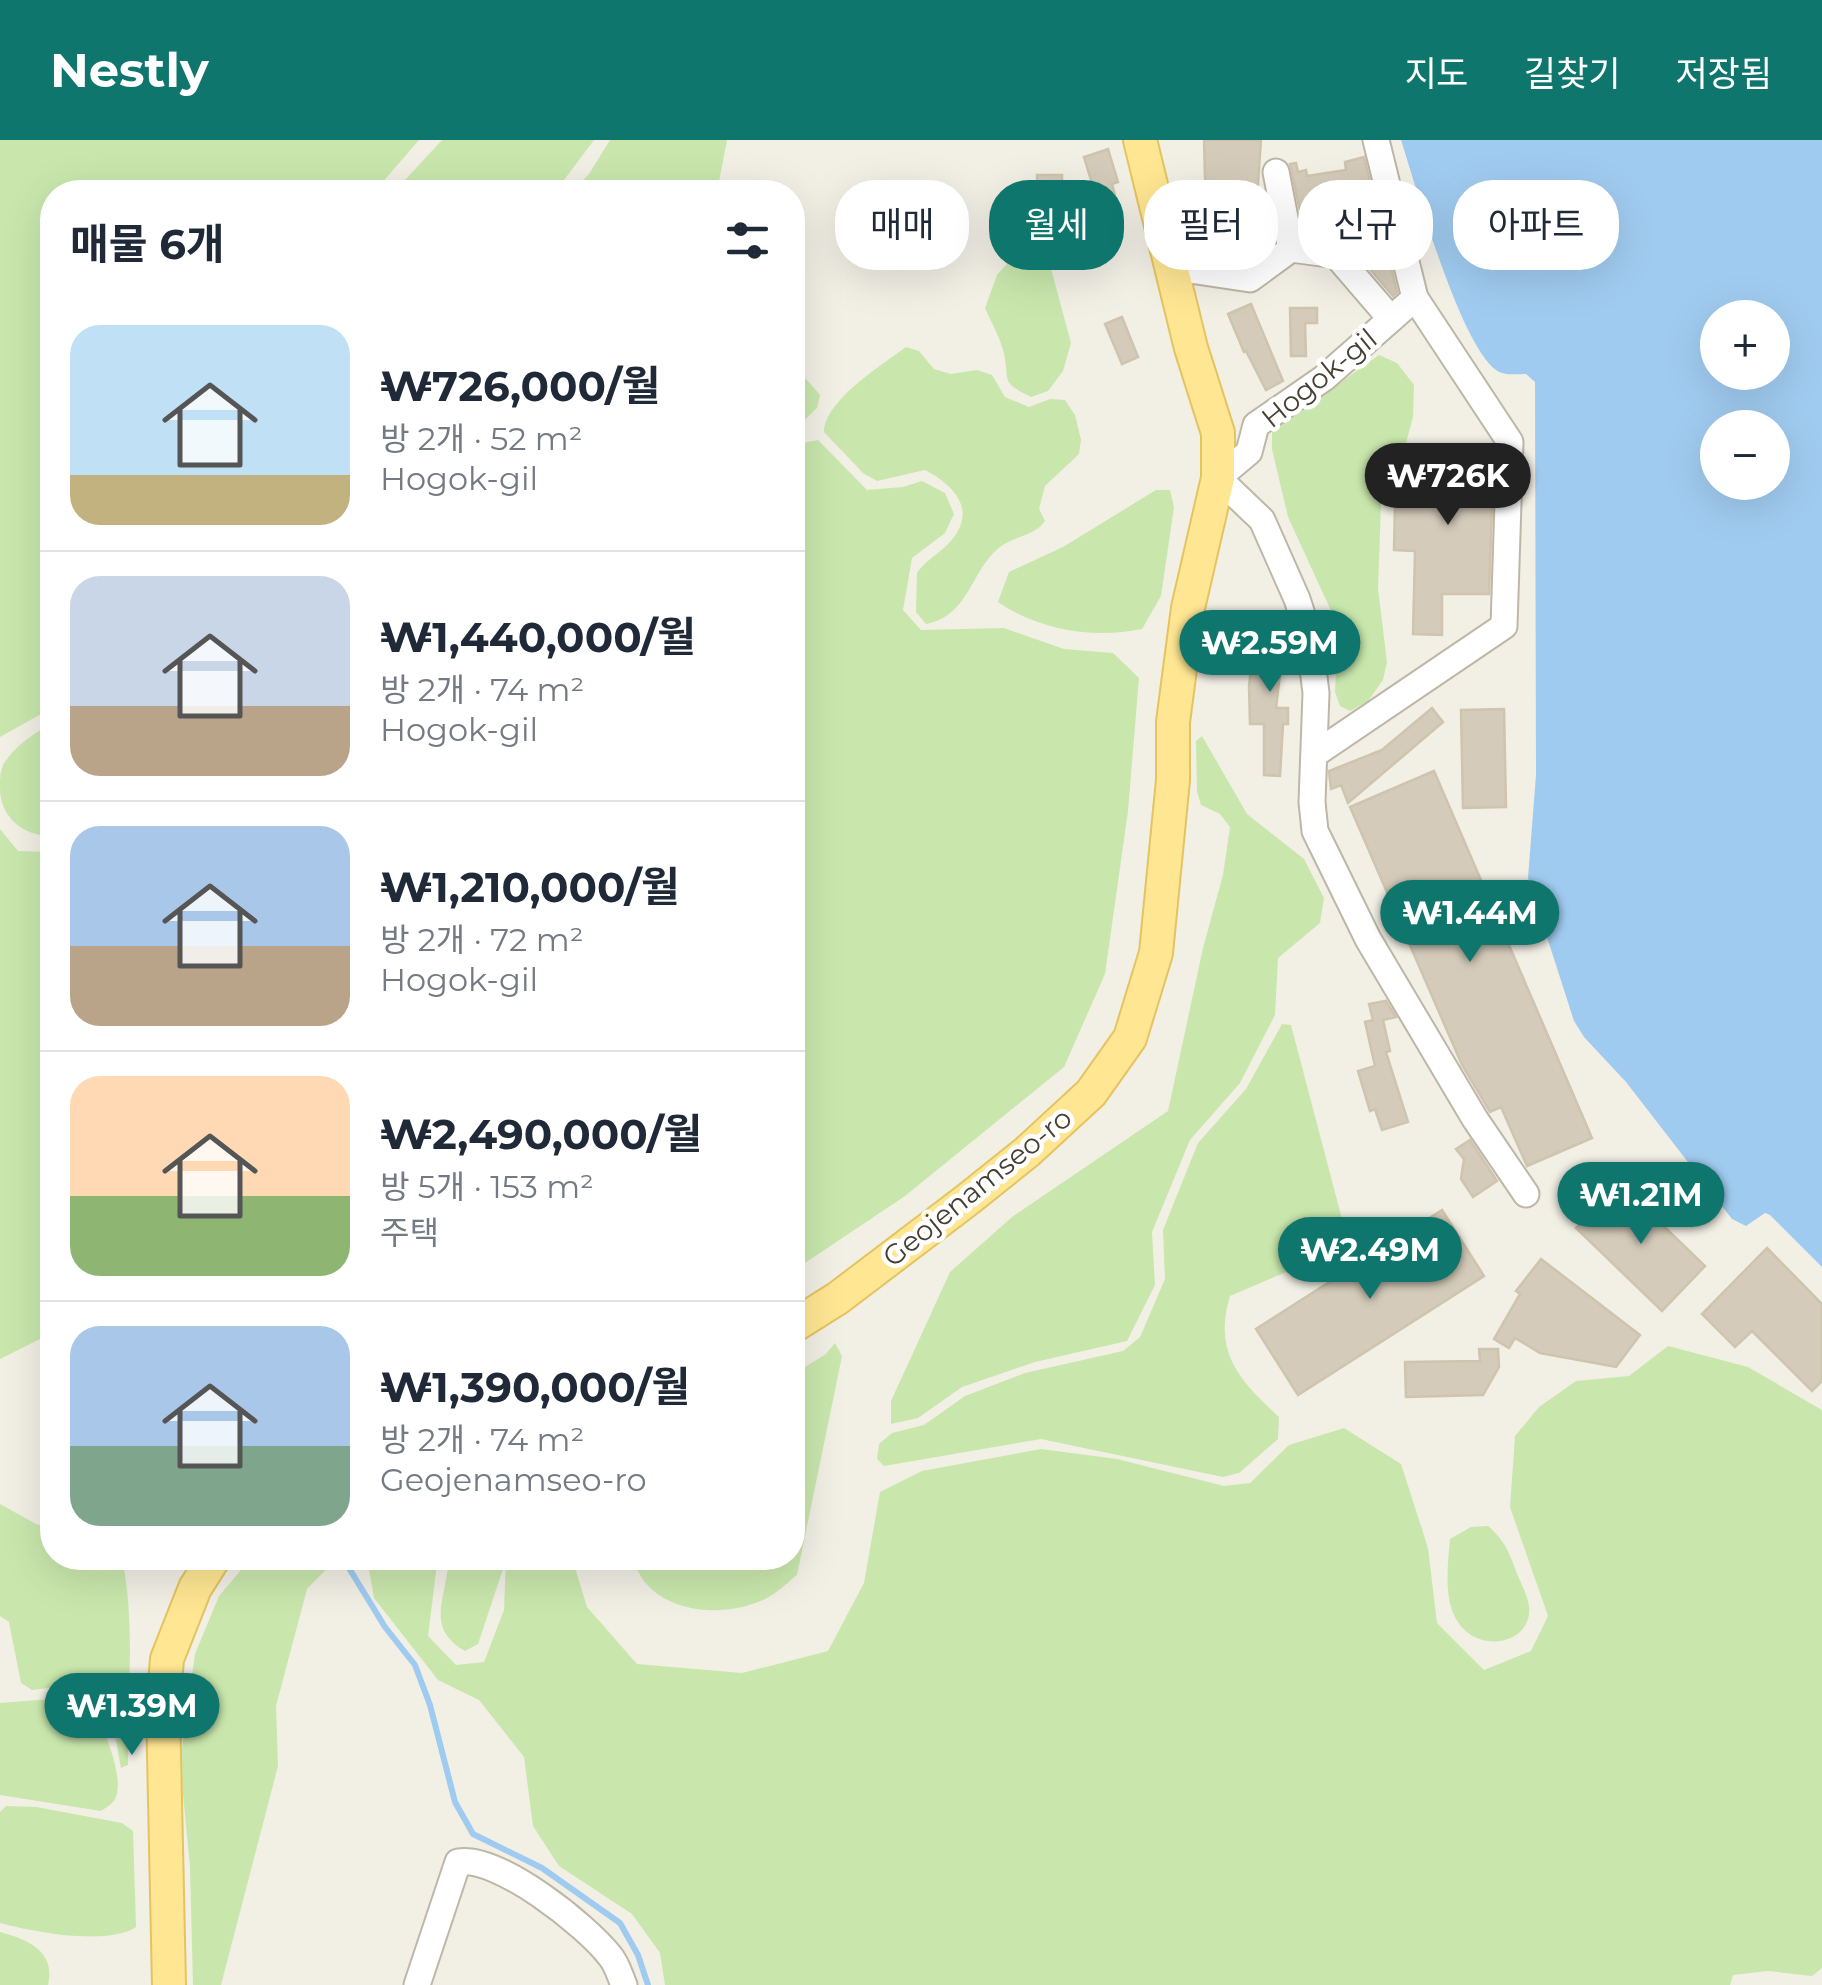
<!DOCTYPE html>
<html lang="ko">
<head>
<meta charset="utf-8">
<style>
  :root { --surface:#fff; --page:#f6f6f7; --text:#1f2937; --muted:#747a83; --line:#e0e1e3; --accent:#0f766e }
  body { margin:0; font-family:Montserrat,"Noto Sans KR",sans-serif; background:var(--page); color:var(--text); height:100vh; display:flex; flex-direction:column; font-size:38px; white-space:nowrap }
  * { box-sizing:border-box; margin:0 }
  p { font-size:32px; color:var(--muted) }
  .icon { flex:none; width:55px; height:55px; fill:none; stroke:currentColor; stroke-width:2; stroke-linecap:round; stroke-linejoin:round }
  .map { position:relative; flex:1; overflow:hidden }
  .sheet { position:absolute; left:40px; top:40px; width:765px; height:1390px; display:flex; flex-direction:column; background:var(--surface); border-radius:40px; box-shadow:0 10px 40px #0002 }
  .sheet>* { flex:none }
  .banner { position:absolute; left:835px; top:40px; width:835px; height:90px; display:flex; gap:20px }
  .fabs { position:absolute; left:1700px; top:160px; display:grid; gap:20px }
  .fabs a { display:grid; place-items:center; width:90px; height:90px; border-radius:50%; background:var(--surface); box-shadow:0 10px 40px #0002; font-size:50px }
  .price { position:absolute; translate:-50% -85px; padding:0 22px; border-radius:35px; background:var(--accent); color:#fff; font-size:32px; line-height:65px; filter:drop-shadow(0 2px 5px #0008) }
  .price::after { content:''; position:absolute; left:50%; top:60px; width:30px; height:22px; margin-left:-15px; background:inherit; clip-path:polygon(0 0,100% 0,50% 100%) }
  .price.on { background:#222; color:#fff }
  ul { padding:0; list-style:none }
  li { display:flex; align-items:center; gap:30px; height:250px; padding:0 30px }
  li+li { border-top:2px solid var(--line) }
  li span { display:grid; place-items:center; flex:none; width:280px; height:200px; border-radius:30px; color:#555 }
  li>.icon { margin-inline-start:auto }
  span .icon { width:120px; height:120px; fill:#fffc; stroke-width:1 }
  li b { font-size:42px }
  h2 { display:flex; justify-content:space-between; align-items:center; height:120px; padding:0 30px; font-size:42px }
  .tag { padding:0 35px; border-radius:40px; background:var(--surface); box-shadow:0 10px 40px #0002; font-size:35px; line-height:90px }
  .tag.on { background:var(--accent); color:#fff }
  header { display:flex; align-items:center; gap:60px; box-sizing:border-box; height:140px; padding:0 50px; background:var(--accent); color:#fff }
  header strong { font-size:48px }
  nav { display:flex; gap:55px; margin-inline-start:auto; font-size:35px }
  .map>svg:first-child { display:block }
  .green { fill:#c9e7ad }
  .water { fill:#a0cbf0; fill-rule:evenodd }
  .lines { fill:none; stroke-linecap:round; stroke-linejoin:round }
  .stream { stroke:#a0cbf0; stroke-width:6 }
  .building { fill:#d4cbba; stroke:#cfc4ad; stroke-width:2.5 }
  .minor-casing { stroke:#beb7a7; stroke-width:29 }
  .major-casing { stroke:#e4c461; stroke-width:36 }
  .minor { stroke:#fff; stroke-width:25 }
  .major { stroke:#fee692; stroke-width:32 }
  .labels { text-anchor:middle; stroke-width:9; stroke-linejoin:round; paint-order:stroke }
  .street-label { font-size:28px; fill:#453f34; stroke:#fff }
</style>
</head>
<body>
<header>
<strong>Nestly</strong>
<nav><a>지도</a><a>길찾기</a><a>저장됨</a></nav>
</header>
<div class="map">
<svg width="1822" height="1845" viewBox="0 0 1822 1845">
  <rect width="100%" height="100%" fill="#f2efe5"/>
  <g class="green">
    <polygon points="0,0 419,0 374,52 52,52 52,568 0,597"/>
    <polygon points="442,0 594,0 555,52 394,52"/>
    <polygon points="610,0 727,0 717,52 572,52 589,34"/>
    <path d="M1038 115 1050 125 1071 203 1063 231 1048 251 1031 257C1000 241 1010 244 1004 214 1001 199 991 182 985 168L997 135 1014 116Z"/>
    <path d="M906 207 919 211 934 229 951 234 977 230 992 235 1005 257 1029 267 1050 259 1065 260 1075 275 1081 300 1079 314 1045 346 1039 369 1045 381C1034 396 1018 395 1003 405 971 426 971 476 926 484L916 472 917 433C925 421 937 415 947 405 979 373 957 347 925 330L877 341 863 333 824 292C824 261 882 225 906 207Z"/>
    <polygon points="1379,215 1397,223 1414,245 1413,277 1397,336 1381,364 1378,449 1387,522 1383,540 1368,561 1350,571 1340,566 1335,552 1338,486 1288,377 1272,309 1272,291"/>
    <polygon points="792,223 820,255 817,268 793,291"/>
    <polygon points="818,300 867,350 903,347 922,341 945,353 954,374 945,393 912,418 903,470 921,490 1004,488 1064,509 1113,513 1139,538 1128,671 1105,834 1064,927 905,1056 793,1131 792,305"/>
    <path d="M1156 350H1170L1174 367 1161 456 1142 489C1093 499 1039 490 998 462L1009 432 1063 407Z"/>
    <path d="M52 582V696C24 696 0 678 0 648 0 639 0 632 3 625 15 605 33 595 52 582Z"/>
    <polygon points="1202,596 1247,674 1304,719 1324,758 1320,783 1278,818 1275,875 1240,943 1190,1000 1152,1092 1155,1145 1127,1201 1035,1222 962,1247 918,1278 891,1284 891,1261 950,1132 1012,1077 1168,971 1203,808 1223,735 1230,687 1220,674 1201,665 1197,651 1196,601"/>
    <polygon points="0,689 18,711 52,712 52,1193 0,1219"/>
    <path d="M1282 884 1291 885 1347 1098 1332 1118 1311 1129 1286 1132 1230 1156C1213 1212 1239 1240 1279 1277L1278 1299 1239 1333 1223 1337 1041 1299 884 1326 877 1319 879 1304 892 1293 924 1285 965 1256 1025 1233 1123 1211 1140 1197 1165 1139 1163 1090 1198 1003 1246 949Z"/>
    <path d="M835 1203 842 1216 797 1435C787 1443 776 1454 765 1459 718 1481 647 1472 633 1418H792L793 1234 826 1214Z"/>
    <path d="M1668 1206 1748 1227 1822 1270V1828L1812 1836 1768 1831 1733 1835 1730 1845H665L660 1813 632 1774 559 1726 533 1686 524 1617 479 1560 438 1540 374 1458 367 1418H434L437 1424 428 1496 456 1525 484 1522 504 1470 506 1420 478 1504 465 1511C428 1490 443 1464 448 1427L445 1418H572L587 1467 637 1524 742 1533 828 1511 864 1443 880 1352 922 1331 1041 1309 1117 1319 1224 1346 1250 1343 1289 1305 1344 1288 1401 1324 1428 1408 1437 1483 1484 1530 1531 1511 1548 1476 1510 1367 1515 1296 1539 1267 1576 1241 1629 1236Z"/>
    <path d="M0 1364 38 1385H52V1418H122C136 1487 127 1555 128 1625L121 1628C116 1602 112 1554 80 1547 65 1543 46 1549 32 1550L21 1543 9 1482 0 1476Z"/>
    <path d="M1488 1386C1504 1400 1509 1411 1516 1431 1520 1442 1528 1455 1529 1467 1533 1505 1473 1517 1454 1475 1444 1453 1448 1422 1450 1399L1471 1387Z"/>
    <polygon points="251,1418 337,1418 307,1449 276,1566 278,1626 221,1845 193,1845 190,1727 180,1623 195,1514 219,1456"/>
    <path d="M63 1558 88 1559C100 1579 128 1640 114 1661 112 1664 104 1669 101 1671L0 1655V1563Z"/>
    <path d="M6 1666 36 1667 122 1683 133 1691 136 1787C107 1806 33 1792 0 1783V1672Z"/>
    <path d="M0 1792C27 1799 56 1811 48 1845H0Z"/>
  </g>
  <path class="water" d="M1401 0H1822V1127L1770 1075 1765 1073 1746 1086 1732 1079 1626 942 1584 897 1574 881 1528 738 1536 635 1535 242 1526 234C1517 234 1504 236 1496 230 1460 204 1416 47 1401 0ZM1718 178H1772V232H1718ZM1718 288H1772V342H1718Z"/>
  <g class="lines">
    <polyline class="stream" points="344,1420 385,1487 415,1525 430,1565 455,1662 473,1694 542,1728 620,1783 638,1815 648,1845"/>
  </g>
  <g class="building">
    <polygon points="1204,0 1261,0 1256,72 1267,73 1273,102 1262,110 1246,107 1243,117 1236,115 1234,120 1216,118 1226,76 1206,76"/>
    <polygon points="1108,9 1118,42 1112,44 1115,55 1097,60 1084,17"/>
    <polygon points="1364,17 1397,152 1393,156 1362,120 1357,103 1348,104 1333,98 1332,92 1305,94 1290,24 1296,23 1298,32 1306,30 1307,36 1346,30 1345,22"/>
    <rect x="1037" y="35" width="25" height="37"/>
    <polygon points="1251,164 1283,241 1266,250 1246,211 1244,212 1228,174"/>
    <polygon points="1290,168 1317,168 1317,183 1305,183 1306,216 1291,216"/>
    <polygon points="1122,177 1138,217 1122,224 1105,184"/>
    <polygon points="1414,307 1494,307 1489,454 1442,454 1442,495 1413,494 1415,411 1394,410 1395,365 1415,365"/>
    <polygon points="1275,477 1286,478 1290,490 1288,509 1283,508 1276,568 1288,568 1288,584 1283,584 1280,636 1264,635 1264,584 1250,584 1249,546 1253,512 1262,514 1265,493 1274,494"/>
    <polygon points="1432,568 1443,582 1348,663 1341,645 1331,649 1329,631 1382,610"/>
    <polygon points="1504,569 1506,667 1463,668 1461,570"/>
    <polygon points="1434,631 1592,998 1527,1026 1501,967 1490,972 1462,925 1350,667"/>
    <polygon points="1386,861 1396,877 1383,880 1390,911 1386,912 1408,982 1382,990 1375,969 1370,971 1358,931 1375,926 1365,882 1373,880 1369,864"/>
    <polygon points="1470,1000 1497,1041 1473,1057 1461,1039 1464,1019 1456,1009"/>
    <polygon points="1620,1044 1705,1126 1662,1171 1576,1088"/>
    <polygon points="1442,1070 1484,1136 1298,1255 1256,1189"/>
    <polygon points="1767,1108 1822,1164 1822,1241 1812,1251 1752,1191 1735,1207 1702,1174"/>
    <polygon points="1541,1119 1640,1195 1616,1227 1540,1213 1515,1198 1509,1208 1494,1199 1520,1154 1516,1151"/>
    <polygon points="1479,1209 1498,1209 1499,1227 1483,1255 1406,1257 1405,1222 1480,1221"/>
  </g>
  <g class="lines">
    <defs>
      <g id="minor">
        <polyline points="1376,0 1415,158 1324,238 1256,285 1249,312 1218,338 1262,380 1297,459 1309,496 1316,553 1312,662 1315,691 1368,799 1475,979 1526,1054"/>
        <polyline points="1276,32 1291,109 1336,115 1391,179"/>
        <polyline points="1170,127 1250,139 1291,109"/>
        <polyline points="1315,614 1504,486 1510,302 1415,158"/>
        <path d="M417 1845 458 1722C498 1715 586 1785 610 1816 617 1824 620 1836 624 1845"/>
      </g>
      <g id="major">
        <polyline points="792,1187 838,1158 967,1060 1027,1012 1091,953 1130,898 1156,813 1173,640 1173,582 1188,468 1218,338 1218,293 1191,208 1140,0"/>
        <polyline points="169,1845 163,1568 167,1519 195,1448 214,1418"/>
      </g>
    </defs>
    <use href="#minor" class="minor-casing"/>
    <use href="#major" class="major-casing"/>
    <use href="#minor" class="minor"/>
    <use href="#major" class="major"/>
  </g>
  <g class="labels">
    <g class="street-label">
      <text transform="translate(1319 238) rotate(-39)" y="10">Hogok-gil</text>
      <text transform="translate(977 1047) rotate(-39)" y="10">Geojenamseo-ro</text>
    </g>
  </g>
</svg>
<div class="fabs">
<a>+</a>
<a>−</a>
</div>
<b class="price on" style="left:1448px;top:388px">₩726K</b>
<b class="price" style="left:1270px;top:555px">₩2.59M</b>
<b class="price" style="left:1470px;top:825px">₩1.44M</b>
<b class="price" style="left:1641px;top:1107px">₩1.21M</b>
<b class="price" style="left:1370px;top:1162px">₩2.49M</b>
<b class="price" style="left:132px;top:1618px">₩1.39M</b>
<div class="banner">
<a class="tag">매매</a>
<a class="tag on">월세</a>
<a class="tag">필터</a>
<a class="tag">신규</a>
<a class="tag">아파트</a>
</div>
<section class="sheet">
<h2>매물 6개<svg class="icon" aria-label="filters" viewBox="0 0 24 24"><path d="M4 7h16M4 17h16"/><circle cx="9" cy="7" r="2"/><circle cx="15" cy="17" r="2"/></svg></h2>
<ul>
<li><span style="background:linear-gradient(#bfe0f5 75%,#c2b280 0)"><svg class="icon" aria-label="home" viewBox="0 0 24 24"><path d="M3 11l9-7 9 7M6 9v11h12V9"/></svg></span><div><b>₩726,000/월</b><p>방 2개 · 52 m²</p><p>Hogok-gil</p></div></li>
<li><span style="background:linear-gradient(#c9d6e8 65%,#b9a48a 0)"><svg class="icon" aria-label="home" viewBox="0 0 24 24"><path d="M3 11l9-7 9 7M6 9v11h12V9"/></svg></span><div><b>₩1,440,000/월</b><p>방 2개 · 74 m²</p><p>Hogok-gil</p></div></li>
<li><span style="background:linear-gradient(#a9c7e8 60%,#b9a48a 0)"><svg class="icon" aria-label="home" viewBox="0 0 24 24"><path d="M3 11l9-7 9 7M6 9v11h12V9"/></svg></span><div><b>₩1,210,000/월</b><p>방 2개 · 72 m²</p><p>Hogok-gil</p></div></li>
<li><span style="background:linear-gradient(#ffd9b3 60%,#8fb573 0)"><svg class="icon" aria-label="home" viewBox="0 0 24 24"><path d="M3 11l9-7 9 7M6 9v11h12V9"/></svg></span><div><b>₩2,490,000/월</b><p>방 5개 · 153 m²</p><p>주택</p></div></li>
<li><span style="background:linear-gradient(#a9c7e8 60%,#7fa58c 0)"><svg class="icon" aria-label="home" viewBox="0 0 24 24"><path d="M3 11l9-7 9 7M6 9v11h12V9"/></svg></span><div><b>₩1,390,000/월</b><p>방 2개 · 74 m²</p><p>Geojenamseo-ro</p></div></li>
</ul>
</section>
</div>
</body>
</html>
